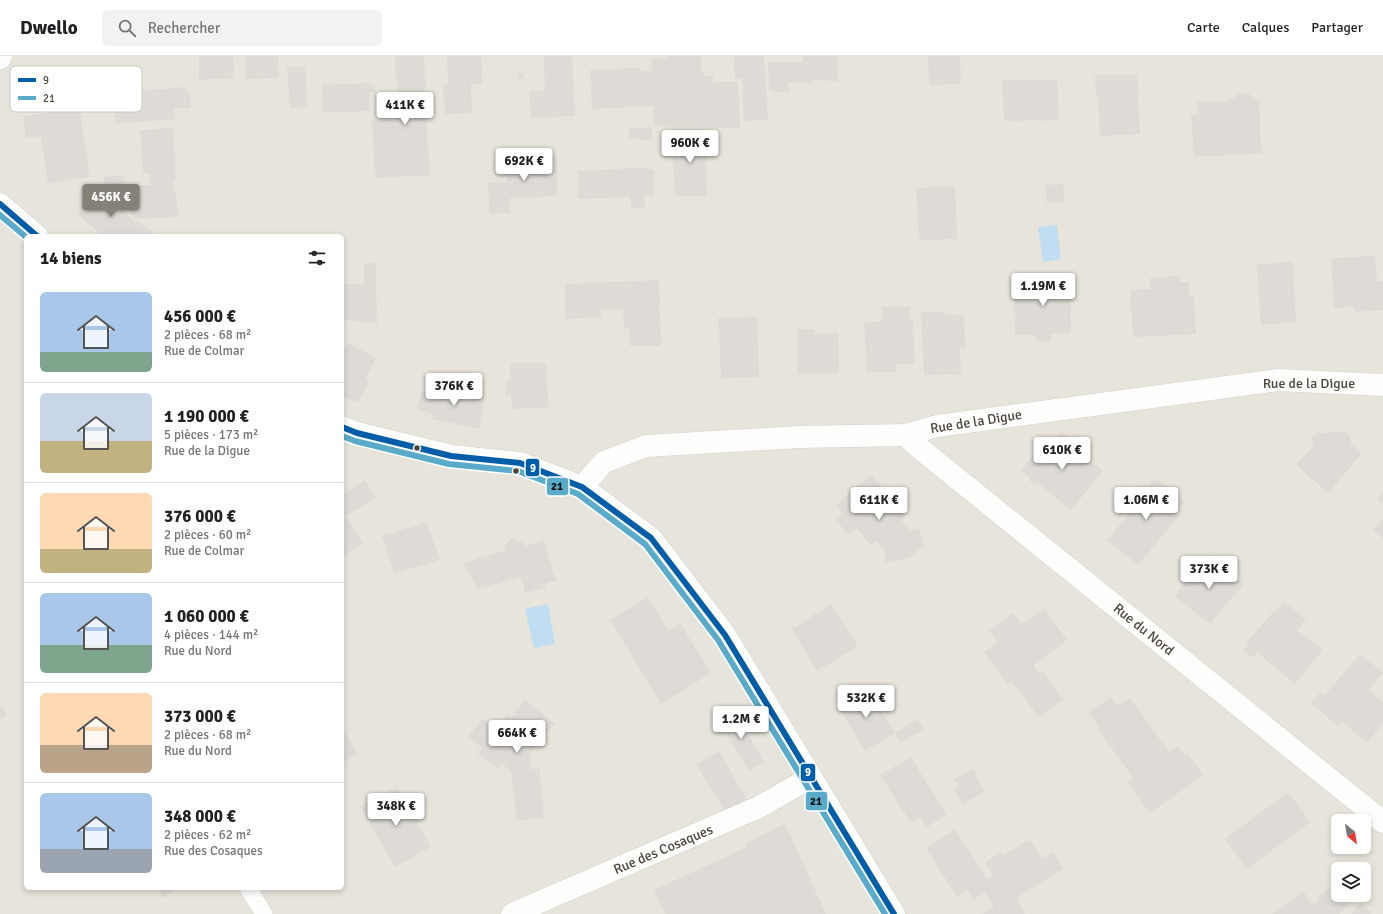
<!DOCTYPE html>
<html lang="fr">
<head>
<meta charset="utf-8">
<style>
  :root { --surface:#fff; --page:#f2f2f2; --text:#202124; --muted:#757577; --line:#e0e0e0; --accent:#868178 }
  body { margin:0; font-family:Signika,sans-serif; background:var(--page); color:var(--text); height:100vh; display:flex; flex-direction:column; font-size:15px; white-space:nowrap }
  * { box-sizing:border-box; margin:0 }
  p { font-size:13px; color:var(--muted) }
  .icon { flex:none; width:22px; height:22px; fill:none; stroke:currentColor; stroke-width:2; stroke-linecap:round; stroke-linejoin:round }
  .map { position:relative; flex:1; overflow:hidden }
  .details { position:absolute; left:24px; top:178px; width:320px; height:656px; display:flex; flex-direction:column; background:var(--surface); border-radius:6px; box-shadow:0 2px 6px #0003 }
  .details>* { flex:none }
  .needle { width:26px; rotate:150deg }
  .fabs { position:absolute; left:1331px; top:758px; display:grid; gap:8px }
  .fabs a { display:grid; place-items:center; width:40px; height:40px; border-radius:6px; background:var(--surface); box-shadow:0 2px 6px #0003; font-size:20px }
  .price { position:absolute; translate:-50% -34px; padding:0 9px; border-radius:4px; background:#fff; color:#222; font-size:13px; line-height:26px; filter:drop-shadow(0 1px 2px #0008) }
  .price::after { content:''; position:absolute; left:50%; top:24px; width:12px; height:9px; margin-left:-6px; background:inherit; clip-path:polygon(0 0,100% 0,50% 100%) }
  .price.selected { background:var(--accent); color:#fff }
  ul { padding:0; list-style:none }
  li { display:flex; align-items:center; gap:12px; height:100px; padding:0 16px }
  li+li { border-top:1px solid var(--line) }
  li span { display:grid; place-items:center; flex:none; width:112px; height:80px; border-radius:6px; color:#555 }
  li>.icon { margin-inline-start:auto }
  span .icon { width:48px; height:48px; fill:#fffc; stroke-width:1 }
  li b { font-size:17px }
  h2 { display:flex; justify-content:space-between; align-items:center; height:48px; padding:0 16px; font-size:17px }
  header { display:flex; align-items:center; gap:24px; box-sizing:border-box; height:56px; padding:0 20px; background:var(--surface); border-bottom:1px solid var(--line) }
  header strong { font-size:19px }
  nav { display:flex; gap:22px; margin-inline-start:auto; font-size:14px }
  .search { width:280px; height:36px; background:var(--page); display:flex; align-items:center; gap:10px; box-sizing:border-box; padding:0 14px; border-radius:6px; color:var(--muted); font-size:15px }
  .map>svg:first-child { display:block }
  .residential { fill:#e7e4dc; fill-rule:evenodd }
  .water { fill:#c0ddf1 }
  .building { fill:#dedbd6 }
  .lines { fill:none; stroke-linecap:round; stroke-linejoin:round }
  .service-casing { stroke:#d2d0cb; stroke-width:18 }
  .minor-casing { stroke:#d2d0cb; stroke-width:23 }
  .service { stroke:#fdfdfc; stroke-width:17 }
  .minor { stroke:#fdfdfc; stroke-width:22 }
  .bus-1-casing { stroke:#fff; stroke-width:9 }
  .bus-2-casing { stroke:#fff; stroke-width:9 }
  .bus-1 { stroke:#005da8; stroke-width:6 }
  .bus-2 { stroke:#59abc9; stroke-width:6 }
  .bus-dot { fill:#4b4439; stroke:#fff; stroke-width:1.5 }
  .labels { text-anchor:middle; stroke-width:3; stroke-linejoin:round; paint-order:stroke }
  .street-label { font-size:14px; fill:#4b4439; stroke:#fff }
  .key { fill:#fff; stroke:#c9c7c4; stroke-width:1 }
  .key-label { font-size:11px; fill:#4b4439 }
  .line-badge { stroke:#fff; stroke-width:1.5 }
  .badge-label { font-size:11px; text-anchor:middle; font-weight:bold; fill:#fff }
  .pale-badge-label { font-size:11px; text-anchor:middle; font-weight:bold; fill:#111 }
</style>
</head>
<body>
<header>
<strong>Dwello</strong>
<div class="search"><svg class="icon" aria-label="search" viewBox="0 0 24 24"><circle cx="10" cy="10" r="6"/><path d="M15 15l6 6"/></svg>Rechercher</div>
<nav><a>Carte</a><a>Calques</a><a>Partager</a></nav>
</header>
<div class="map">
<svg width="1383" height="858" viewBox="0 0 1383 858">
  <rect width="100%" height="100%" fill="#f4f2ee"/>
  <path class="residential" d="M0 0H1383V858H0ZM26 180H342V832H26ZM1338 765H1364V791H1338ZM1338 813H1364V839H1338Z"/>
  <g class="water">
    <polygon points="1057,169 1061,203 1043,206 1038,171"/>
    <polygon points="548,548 555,588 534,592 525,553"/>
  </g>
  <g class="building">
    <polygon points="199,0 233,0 234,22 199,24"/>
    <polygon points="245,0 278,0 279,22 246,23"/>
    <polygon points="395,0 424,0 426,32 424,32 430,119 375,122 372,65 403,63 396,21"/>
    <polygon points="447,0 481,0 482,28 471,28 472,57 445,58 443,29 448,29"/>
    <polygon points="544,0 572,0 575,60 531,62 529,35 545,35"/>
    <polygon points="667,0 701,0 701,17 704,17 704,20 713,20 713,26 738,26 740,72 654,70 653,50 592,53 590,14 640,12 639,15 652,15 651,2 667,3"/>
    <polygon points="734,0 764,0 768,64 744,65 742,23 735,22"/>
    <polygon points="802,0 837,0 838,25 812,24 812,27 788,26 789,36 769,35 768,6 803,6"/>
    <polygon points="928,0 960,0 961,28 929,29"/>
    <polygon points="287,11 305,11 307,51 290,52"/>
    <polygon points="518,17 523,17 524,24 518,23"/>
    <polygon points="1095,19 1137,19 1140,78 1100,80 1098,40 1096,41"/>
    <polygon points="1002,24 1057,24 1059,64 1004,65"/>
    <polygon points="369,27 369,29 375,29 375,36 369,36 370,55 323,57 322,29"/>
    <polygon points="185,31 190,38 191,52 174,52 175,63 116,68 112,37"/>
    <polygon points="1241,37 1249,38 1255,44 1259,44 1261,97 1194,101 1191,58 1198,58 1197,46 1228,45"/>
    <polygon points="78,44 90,121 48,128 41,80 26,82 23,60 58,55 56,46"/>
    <polygon points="173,72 176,124 173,124 179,161 133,163 126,131 150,129 149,117 143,117 140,74"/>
    <polygon points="629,72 652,72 652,84 629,83"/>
    <polygon points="705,75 707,140 675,140 672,77"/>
    <polygon points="557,101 557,140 510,142 510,157 489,157 488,127 507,126 506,103"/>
    <polygon points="632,112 654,113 654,139 644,140 645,152 631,152 630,141 578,143 578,115"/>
    <polygon points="123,119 124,129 105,131 103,121"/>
    <polygon points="1063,128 1065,146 1047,147 1045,129"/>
    <polygon points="955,130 957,183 919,184 916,132"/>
    <polygon points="99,133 136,167 138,165 157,180 102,180 77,157"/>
    <polygon points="1375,200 1377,225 1383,225 1383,254 1354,256 1354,251 1334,252 1331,202"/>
    <polygon points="1293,206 1296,266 1261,269 1257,208"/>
    <polygon points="364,207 376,207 377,268 342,263 342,227 364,229"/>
    <polygon points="1180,220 1180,226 1189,226 1189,240 1194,240 1196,278 1133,281 1130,234 1151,233 1150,222"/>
    <polygon points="1070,221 1071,277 1051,278 1051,285 1037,286 1036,279 1015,279 1014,223"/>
    <polygon points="659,224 661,290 630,290 629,272 624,271 623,253 601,254 601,261 565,263 565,228"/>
    <polygon points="910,250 910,264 913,264 914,308 896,308 897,316 867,316 864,267 882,265 882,251"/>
    <polygon points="921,256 945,256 945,259 964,259 965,293 960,292 961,318 924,319"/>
    <polygon points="757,261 759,321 721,322 718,262"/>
    <polygon points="797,273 815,273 815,278 838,277 839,317 798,318"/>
    <polygon points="348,287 376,302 365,324 369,326 358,346 354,344 353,345 342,341 342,298"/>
    <polygon points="510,307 546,307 548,351 512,353 511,339 506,339 506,325 511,324"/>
    <polygon points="441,331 485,340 479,373 432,363 433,358 417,353 422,335 439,340"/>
    <polygon points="1061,375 1072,384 1069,388 1103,415 1071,454 1038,427 1035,429 1029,424 1030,422 1021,414 1040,391 1044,396"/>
    <polygon points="1346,376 1350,380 1351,387 1362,397 1328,437 1296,409 1313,391 1312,382 1317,377"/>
    <polygon points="872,419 905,460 901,464 910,475 919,472 924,489 909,502 885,506 885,495 876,485 871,489 857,473 849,479 836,464 843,458 836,449"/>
    <polygon points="1155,422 1184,446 1175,456 1179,460 1138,509 1107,484 1130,457 1124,453 1130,446 1129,445 1142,429 1146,433"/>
    <polygon points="365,424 376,442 346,460 363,488 342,500 342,439"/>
    <polygon points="1383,437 1383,448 1377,444"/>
    <polygon points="1383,462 1383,482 1373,474"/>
    <polygon points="427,466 440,504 394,517 382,480"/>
    <polygon points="511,482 523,487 525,490 544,485 556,525 545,528 545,532 525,537 521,521 478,533 463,507 506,494 504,491"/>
    <polygon points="1208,499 1243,528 1210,568 1175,540"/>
    <polygon points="648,541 669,575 680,567 711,617 661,648 610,564"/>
    <polygon points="1284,545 1306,564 1297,574 1323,594 1295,628 1257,596 1252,602 1243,594 1248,589 1246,587 1274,555 1275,556"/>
    <polygon points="831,548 858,590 817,615 792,573"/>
    <polygon points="1044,553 1067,584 1034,609 1038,618 1042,614 1063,644 1039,661 1011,625 1007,628 984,596 998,586 989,574 1013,557 1022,568"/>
    <polygon points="1360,598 1383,616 1369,634 1383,646 1383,667 1367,687 1341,665 1338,670 1311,647 1321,636 1325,639"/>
    <polygon points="866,630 895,677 865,695 837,648"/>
    <polygon points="1111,641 1117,650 1130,642 1169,696 1178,690 1184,699 1187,697 1203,719 1150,757 1127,726 1133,722 1097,672 1099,671 1089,656"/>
    <polygon points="525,644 555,667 547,677 548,686 538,687 530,699 532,714 539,712 544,762 517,764 511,715 502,708 498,713 478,698 482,692 468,681 482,663 497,673 507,659 511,662"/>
    <polygon points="0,648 7,659 0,663"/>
    <polygon points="733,653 764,706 749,715 717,662"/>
    <polygon points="918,663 924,673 901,687 895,677"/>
    <polygon points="345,677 358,698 342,707 342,679"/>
    <polygon points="719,695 747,744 725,755 696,708"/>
    <polygon points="911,701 946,759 927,771 921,761 911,767 880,719"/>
    <polygon points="973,713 984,735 963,749 954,733 958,731 954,723"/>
    <polygon points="397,731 431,791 395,811 360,751"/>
    <polygon points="1288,736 1310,766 1247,813 1225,783"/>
    <polygon points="785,768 826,858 665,858 654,834 747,791 745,788"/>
    <polygon points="955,773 987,823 993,819 985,806 1002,796 1004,799 1030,783 1042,803 1054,796 1063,813 1016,842 1025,858 982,858 994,851 985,836 973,844 968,835 957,841 926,792"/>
    <polygon points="1335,828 1338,832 1338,839 1343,839 1350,848 1339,858 1272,858 1303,835 1312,849 1320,844 1318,840"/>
    <polygon points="157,832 180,832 163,841"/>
    <polygon points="1361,847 1372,858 1351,858"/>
  </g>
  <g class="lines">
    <defs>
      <polyline id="service" points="248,832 264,858"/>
      <g id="minor">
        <polyline points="0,2 1,0"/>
        <polyline points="0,148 37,180"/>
        <polyline points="342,371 357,377 451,400 520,407 582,431 651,482 725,579 894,858"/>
        <polyline points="905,379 923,395 1383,766"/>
        <polyline points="582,431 604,406 646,390 799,381 905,379 937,370 1278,324 1383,329"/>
        <polyline points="512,858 759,751 810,722"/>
      </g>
    </defs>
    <use href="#service" class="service-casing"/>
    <use href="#minor" class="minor-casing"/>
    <use href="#service" class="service"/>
    <use href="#minor" class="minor"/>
    <defs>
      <g id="bus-1">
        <polyline points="0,148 37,180"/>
        <polyline points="342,371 357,377 451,400 520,407 582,431 651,482 725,579 894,858"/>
      </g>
      <g id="bus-2">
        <polyline points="0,159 26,181"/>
        <polyline points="342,380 355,385 449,408 518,415 578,438 645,488 718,584 885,858"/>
      </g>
    </defs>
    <use href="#bus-1" class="bus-1-casing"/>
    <use href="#bus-2" class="bus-2-casing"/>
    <use href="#bus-1" class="bus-1"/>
    <use href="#bus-2" class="bus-2"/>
  </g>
  <g class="bus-dot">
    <circle cx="417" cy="392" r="3.5"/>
    <circle cx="516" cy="415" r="3.5"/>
  </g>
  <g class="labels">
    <g class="street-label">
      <text x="1309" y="332">Rue de la Digue</text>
      <text transform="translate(976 365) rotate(-9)" y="5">Rue de la Digue</text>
      <text transform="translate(1144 573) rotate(39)" y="5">Rue du Nord</text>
      <text transform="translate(663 793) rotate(-23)" y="5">Rue des Cosaques</text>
    </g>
  </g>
  <rect x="10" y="10" width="132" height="46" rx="6" class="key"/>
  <rect x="18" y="22" width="18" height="4" fill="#005da8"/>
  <rect x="18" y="40" width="18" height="4" fill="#59abc9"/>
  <g class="key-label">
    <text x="43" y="28">9</text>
    <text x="43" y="46">21</text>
  </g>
  <g class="line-badge">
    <rect x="525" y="402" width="15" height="19" rx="4" fill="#005da8"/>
    <rect x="546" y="421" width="23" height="19" rx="4" fill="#59abc9"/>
    <rect x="800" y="707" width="16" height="19" rx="4" fill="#005da8"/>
    <rect x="805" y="735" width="23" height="20" rx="4" fill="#59abc9"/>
  </g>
  <g class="badge-label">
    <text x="533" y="416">9</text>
    <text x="808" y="720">9</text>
  </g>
  <g class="pale-badge-label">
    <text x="557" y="434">21</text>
    <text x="816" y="749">21</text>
  </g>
</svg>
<div class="fabs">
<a><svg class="needle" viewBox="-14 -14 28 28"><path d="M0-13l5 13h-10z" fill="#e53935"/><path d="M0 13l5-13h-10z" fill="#757577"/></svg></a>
<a><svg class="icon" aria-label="layers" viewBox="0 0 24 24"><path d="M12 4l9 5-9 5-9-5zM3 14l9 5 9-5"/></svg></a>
</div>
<b class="price" style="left:405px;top:70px">411K €</b>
<b class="price" style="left:690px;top:108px">960K €</b>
<b class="price" style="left:524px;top:126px">692K €</b>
<b class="price selected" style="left:111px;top:162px">456K €</b>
<b class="price" style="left:1043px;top:251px">1.19M €</b>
<b class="price" style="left:454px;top:351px">376K €</b>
<b class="price" style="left:1062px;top:415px">610K €</b>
<b class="price" style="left:879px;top:465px">611K €</b>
<b class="price" style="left:1146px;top:465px">1.06M €</b>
<b class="price" style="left:1209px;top:534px">373K €</b>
<b class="price" style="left:866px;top:663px">532K €</b>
<b class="price" style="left:741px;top:684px">1.2M €</b>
<b class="price" style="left:517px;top:698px">664K €</b>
<b class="price" style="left:396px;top:771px">348K €</b>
<section class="details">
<h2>14 biens<svg class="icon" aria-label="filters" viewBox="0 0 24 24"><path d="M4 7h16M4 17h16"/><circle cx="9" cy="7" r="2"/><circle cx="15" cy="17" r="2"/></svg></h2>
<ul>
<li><span style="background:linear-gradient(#a9c7e8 75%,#7fa58c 0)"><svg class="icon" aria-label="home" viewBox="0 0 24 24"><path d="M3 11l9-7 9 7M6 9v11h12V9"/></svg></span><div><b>456 000 €</b><p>2 pièces · 68 m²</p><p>Rue de Colmar</p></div></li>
<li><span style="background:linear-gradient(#c9d6e8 60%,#c2b280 0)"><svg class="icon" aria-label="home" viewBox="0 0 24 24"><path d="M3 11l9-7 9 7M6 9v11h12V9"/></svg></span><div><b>1 190 000 €</b><p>5 pièces · 173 m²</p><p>Rue de la Digue</p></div></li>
<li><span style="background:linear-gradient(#ffd9b3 70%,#c2b280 0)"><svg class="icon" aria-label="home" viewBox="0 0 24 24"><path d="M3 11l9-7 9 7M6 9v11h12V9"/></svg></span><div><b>376 000 €</b><p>2 pièces · 60 m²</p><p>Rue de Colmar</p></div></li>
<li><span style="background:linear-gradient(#a9c7e8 65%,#7fa58c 0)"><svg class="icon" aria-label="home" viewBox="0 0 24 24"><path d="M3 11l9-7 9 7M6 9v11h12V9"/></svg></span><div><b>1 060 000 €</b><p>4 pièces · 144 m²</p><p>Rue du Nord</p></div></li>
<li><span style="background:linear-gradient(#ffd9b3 65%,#b9a48a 0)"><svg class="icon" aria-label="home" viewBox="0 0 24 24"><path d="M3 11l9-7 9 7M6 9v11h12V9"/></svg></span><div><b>373 000 €</b><p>2 pièces · 68 m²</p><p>Rue du Nord</p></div></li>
<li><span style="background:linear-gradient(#a9c7e8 70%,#9aa5b1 0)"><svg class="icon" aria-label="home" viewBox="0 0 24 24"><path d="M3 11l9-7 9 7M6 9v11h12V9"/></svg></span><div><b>348 000 €</b><p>2 pièces · 62 m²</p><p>Rue des Cosaques</p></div></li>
</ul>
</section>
</div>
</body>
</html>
